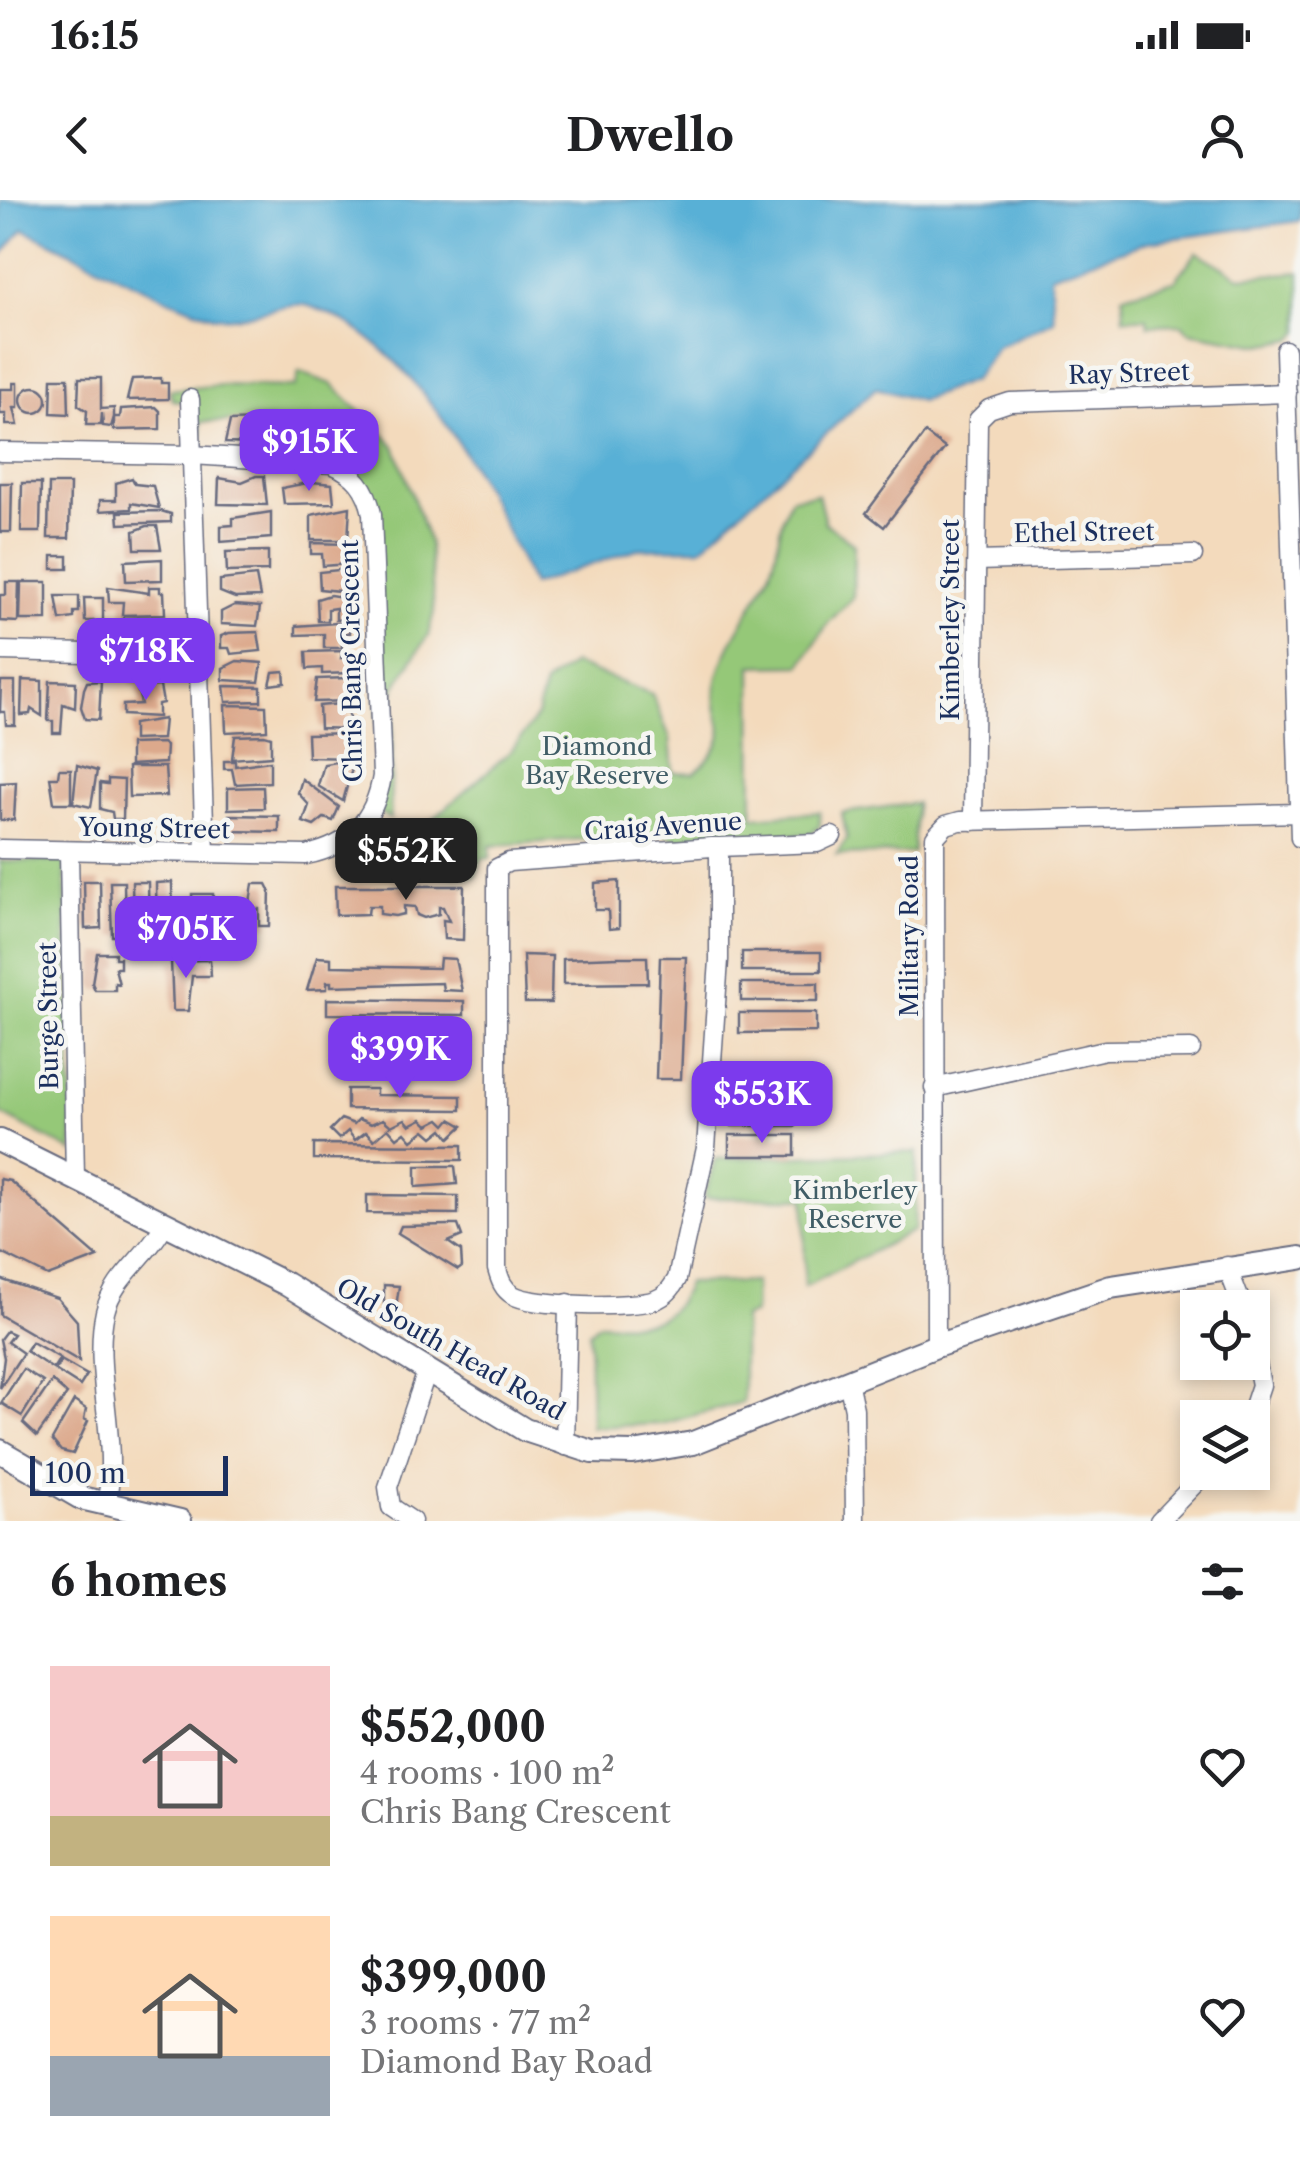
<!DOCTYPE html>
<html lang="en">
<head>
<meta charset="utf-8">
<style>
  :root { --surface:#fff; --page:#f6f6f6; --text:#202124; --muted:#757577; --accent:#7c3aed }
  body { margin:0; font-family:"Libre Caslon Text",serif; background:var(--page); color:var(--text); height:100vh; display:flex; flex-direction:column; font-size:38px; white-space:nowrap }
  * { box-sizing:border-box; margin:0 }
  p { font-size:32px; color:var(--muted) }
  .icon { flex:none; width:55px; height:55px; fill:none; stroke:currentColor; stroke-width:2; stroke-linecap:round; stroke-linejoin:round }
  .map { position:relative; height:1321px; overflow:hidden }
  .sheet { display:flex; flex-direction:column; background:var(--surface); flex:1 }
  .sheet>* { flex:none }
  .buttons { position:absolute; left:1180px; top:1090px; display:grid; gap:20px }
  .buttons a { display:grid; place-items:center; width:90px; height:90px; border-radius:0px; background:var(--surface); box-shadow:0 5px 15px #0003; font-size:50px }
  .scale { position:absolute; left:30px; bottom:25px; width:198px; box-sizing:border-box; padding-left:10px; border:5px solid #1b2f5e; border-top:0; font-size:28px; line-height:35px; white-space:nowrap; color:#1b2f5e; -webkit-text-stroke:8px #f6f6f2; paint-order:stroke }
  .price { position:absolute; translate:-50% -85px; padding:0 22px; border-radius:20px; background:var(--accent); color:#fff; font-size:32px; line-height:65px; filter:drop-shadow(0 2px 5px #0008) }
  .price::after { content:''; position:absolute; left:50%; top:60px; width:30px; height:22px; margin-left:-15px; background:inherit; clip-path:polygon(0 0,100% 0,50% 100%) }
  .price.active { background:#222; color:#fff }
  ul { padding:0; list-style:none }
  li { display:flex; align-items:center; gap:30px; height:250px; padding:0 50px }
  li span { display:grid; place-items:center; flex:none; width:280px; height:200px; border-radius:0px; color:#555 }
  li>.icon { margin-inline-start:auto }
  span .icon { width:120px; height:120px; fill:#fffc; stroke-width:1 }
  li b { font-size:42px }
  h2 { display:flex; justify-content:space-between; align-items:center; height:120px; padding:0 50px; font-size:42px }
  .status { display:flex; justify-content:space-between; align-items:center; height:70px; padding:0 50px; background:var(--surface); direction:ltr }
  .status svg { height:28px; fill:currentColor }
  header { display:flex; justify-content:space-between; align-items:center; height:130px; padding:0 50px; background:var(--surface); font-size:45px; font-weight:700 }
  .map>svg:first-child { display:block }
  .green { fill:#95c878; stroke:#587c6b; stroke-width:2.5 }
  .water { fill:#59b0d6; stroke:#3a709a; stroke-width:2.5 }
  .building { fill:#dca98c }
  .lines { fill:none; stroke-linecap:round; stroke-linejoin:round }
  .minor-casing { stroke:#676b7f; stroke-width:21 }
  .major-casing { stroke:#676b7f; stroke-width:26 }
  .minor { stroke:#fff; stroke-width:18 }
  .major { stroke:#fff; stroke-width:22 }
  .labels { text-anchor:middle; stroke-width:9; stroke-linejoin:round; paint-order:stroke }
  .street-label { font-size:25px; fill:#1b2f5e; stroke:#f6f6f2 }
  .park-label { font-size:25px; fill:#405d66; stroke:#f6f6f2 }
</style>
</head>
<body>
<div class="status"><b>16:15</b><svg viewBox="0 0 49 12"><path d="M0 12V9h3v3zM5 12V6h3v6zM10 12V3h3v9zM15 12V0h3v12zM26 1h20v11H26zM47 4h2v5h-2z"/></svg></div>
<header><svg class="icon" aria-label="back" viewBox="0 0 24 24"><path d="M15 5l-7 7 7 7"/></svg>Dwello<svg class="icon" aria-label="person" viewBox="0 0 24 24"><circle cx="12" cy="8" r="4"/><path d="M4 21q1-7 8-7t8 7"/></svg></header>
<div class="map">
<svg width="1300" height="1321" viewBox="0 0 1300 1321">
  <rect width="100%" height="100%" fill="#f6f6f2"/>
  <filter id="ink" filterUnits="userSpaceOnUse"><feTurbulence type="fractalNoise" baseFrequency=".01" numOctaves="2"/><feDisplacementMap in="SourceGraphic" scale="20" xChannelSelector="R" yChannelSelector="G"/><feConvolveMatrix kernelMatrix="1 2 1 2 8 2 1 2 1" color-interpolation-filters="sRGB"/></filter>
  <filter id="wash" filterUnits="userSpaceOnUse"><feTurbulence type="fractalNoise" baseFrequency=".0048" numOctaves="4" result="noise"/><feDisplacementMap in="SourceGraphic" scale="40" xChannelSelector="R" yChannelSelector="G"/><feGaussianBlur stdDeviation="2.25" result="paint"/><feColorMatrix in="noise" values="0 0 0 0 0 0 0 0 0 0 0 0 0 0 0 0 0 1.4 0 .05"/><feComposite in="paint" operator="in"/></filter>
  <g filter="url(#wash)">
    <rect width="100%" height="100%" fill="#f3dabc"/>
    <g class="green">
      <polygon points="1197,52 1240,77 1300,72 1300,131 1293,139 1261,145 1189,132 1182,124 1148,125 1147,118 1124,118 1123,95 1175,81"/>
      <path d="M299 172 332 184 395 246 429 342 434 412 428 435 394 489 390 619 381 614 372 324C348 269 333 265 275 257L271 220 201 222 202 245 192 243 189 203 172 200 170 190 222 185 295 187Z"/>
      <path d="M818 294 825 323 854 344 853 397 828 423 801 465 752 466 753 617 820 612V626L811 634 682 642 663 633 490 646V658L482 659 475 676 370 675 512 550 537 516 544 484 573 464 652 494 670 538 673 572 694 573C745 528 705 523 718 476 729 439 754 407 770 372 781 348 776 325 791 298Z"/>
      <polygon points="916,603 913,653 836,655 847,639 842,613"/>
      <polygon points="0,661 65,661 73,952 0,913"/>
      <polygon points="917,952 914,1030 804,1087 805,998 704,998 715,959"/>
      <path d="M755 1082 754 1113 743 1118V1202L662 1224 591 1227 589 1132 599 1123C643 1123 669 1131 687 1083Z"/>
    </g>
    <path class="water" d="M0 0H1300V21L1147 42 1050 75 1054 120 997 147 973 180 920 201 876 188 701 348 637 349 532 385C489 290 416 139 309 106 284 98 243 125 211 115 147 94 84 57 23 29L0 57Z"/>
    <g id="blocks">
      <g class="building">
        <polygon points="52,178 68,178 69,214 51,213"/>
        <polygon points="79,178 101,178 101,209 114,208 114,217 120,217 121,209 156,207 160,211 160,229 114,230 114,217 111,227 103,226 102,213 101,225 86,225 87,211 78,205"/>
        <polygon points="161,178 161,183 168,183 168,199 127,200 132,179"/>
        <polygon points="14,183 18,183 18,208 14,208 18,225 6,225 6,214 0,214 0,189 14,189"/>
        <circle cx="34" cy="200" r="13"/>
        <polygon points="256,220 253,244 225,243 230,221"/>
        <polygon points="925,233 945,248 884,327 866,313"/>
        <polygon points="256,276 264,276 267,305 218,304 219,278 242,282"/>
        <polygon points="132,278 135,284 153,286 159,308 131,303 131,309 100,311 100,300 116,300 116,283"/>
        <polygon points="312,282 332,284 334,303 284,304 282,288"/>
        <polygon points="0,283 12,283 11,332 0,332"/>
        <polygon points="22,283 41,283 40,332 21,332"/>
        <polygon points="49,284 70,284 69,338 48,338"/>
        <polygon points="350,307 348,340 311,340 311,315"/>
        <polygon points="161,311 171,314 171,322 119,324 118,312"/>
        <polygon points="271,312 271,338 221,342 221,326 233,325 233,318"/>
        <polygon points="147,326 157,326 161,349 135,349 134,331"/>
        <polygon points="311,343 347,344 349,364 323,366 322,354 311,354"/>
        <polygon points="268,351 268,371 227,372 226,352"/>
        <rect x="52" y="356" width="16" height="13"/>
        <polygon points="162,359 162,380 126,381 125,361"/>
        <polygon points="349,369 350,392 320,389 319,372"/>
        <polygon points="256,376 260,397 235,398 220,392 220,380"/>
        <polygon points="6,382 19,382 18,422 0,421 0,395 6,395"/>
        <polygon points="21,382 47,382 47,420 20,420"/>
        <polygon points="108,387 149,393 149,387 160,387 160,392 164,392 165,414 122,415 123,402 109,402"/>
        <polygon points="330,395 349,398 350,419 336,420 336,408 328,409 328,421 318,421 317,399"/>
        <polygon points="56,396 79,396 79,412 74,412 74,418 60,420"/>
        <polygon points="84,398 103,398 103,421 85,421"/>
        <polygon points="235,405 260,407 257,426 221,424 221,412"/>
        <polygon points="152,417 153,426 164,426 164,440 111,444 111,425 123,424 123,418"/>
        <polygon points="350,422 350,433 341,433 342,448 324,448 324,434 296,435 296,426"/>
        <polygon points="258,432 261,451 231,454 229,448 221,448 221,436 229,433"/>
        <polygon points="342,451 341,458 350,457 350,473 322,474 322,468 307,469 306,452"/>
        <polygon points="138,453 138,457 154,456 157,462 155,483 131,484 130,454"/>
        <polygon points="237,461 262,463 259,482 223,480 223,468"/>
        <polygon points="284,471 285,483 270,485 273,472"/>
        <polygon points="349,478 349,501 314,502 317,479"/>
        <polygon points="22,480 42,481 42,516 31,509 30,514 21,515"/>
        <polygon points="1,481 15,481 15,525 6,525 5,512 0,512"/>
        <polygon points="50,481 76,482 75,508 63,504 61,533 53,533 53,521 48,521"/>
        <polygon points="101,481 99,520 85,519 81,507 84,489 87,482"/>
        <polygon points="160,486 163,503 158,504 158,517 123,515 123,505 141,504 137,487"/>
        <polygon points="224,486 261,487 261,501 226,502"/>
        <polygon points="340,504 347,508 351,529 320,528 319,506"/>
        <polygon points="225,505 266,506 267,530 226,532"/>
        <polygon points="164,519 162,539 133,540 133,524"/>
        <polygon points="353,533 355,558 308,557 307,534"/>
        <polygon points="264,535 271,537 271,556 232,559 235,536"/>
        <polygon points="162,543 166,546 165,563 130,565 130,544"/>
        <polygon points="224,561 235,561 235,566 270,561 270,582 235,584 232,569 224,569"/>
        <polygon points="343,561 353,565 343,601 318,586 324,564"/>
        <polygon points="77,565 97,571 91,607 73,603"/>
        <polygon points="128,567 165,567 167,596 129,597"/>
        <polygon points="59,569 71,569 71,603 54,603 50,577 58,577"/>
        <polygon points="108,579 124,580 123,619 113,619 112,612 100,609 100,583 108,584"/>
        <polygon points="302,579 339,607 333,621 324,618 314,626 303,622 309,605 298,593"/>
        <polygon points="16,582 14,620 0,620 0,583"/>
        <polygon points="263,587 264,608 228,609 228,588"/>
        <polygon points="229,615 279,616 279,632 229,631"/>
        <polygon points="84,681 100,681 101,728 85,729"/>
        <polygon points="619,681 619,728 609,729 608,710 595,710 595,683"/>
        <polygon points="110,682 124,682 125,736 112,736"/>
        <polygon points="132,682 148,682 149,729 133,729"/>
        <polygon points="172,682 173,732 157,732 156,683"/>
        <polygon points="253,684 267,684 270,690 269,726 259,726 259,709 249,709"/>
        <polygon points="335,686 464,686 463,740 444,739 443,720 449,721 443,707 439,707 439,714 424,718 417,715 415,707 404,706 404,714 395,716 380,714 380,706 369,706 368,714 336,715"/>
        <polygon points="192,694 213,694 214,734 193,734"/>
        <rect x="742" y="752" width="79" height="19"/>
        <polygon points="97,753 115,753 115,758 120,758 120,768 115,768 119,784 115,783 115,790 95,790 92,783"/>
        <polygon points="523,755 552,756 551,803 525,803"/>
        <polygon points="317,757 331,758 331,766 439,768 440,758 455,759 462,791 443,790 442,783 331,786 331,782 327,782 327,789 307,790"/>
        <polygon points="619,757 647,757 648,783 563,784 563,759"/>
        <polygon points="660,757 686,757 681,879 656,879"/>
        <polygon points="210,760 211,776 192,776 188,811 173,811 171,761"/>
        <rect x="741" y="783" width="77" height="18"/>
        <polygon points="327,799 464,801 464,815 327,814"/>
        <polygon points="739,813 816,813 816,832 739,833"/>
        <polygon points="733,873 796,873 796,883 803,883 803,895 772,895 772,888 764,888 764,895 734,895"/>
        <polygon points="347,889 376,889 376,895 461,896 461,910 347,909"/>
        <rect x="732" y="904" width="64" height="22"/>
        <polygon points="341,919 354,924 359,919 371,924 383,919 391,926 405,919 410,925 422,919 428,925 440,919 446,925 451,919 463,926 450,938 443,929 433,937 425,930 412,940 405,932 397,938 388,928 374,940 366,932 355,940 348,931 339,939 330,930"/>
        <rect x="729" y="935" width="66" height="21"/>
        <polygon points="314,944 462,945 462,960 314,959"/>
        <polygon points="416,966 455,966 457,984 416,987"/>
        <polygon points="0,979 10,981 98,1057 48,1076 0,1052"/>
        <polygon points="367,995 458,996 458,1014 367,1013"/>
        <polygon points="450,1025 458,1025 462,1036 448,1042 461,1051 462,1067 458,1070 398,1033 401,1026"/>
        <polygon points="0,1079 57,1098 77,1121 79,1161 0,1115"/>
        <polygon points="384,1085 399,1086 395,1115 384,1113"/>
        <polygon points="6,1131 13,1134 7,1142 23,1153 0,1188 4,1158 0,1139"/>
        <polygon points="32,1142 60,1158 53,1169 26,1151"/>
        <polygon points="61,1160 87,1175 80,1186 55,1170"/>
        <polygon points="23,1169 43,1182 22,1216 1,1203"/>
        <polygon points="52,1181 67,1194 37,1236 23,1223"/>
        <polygon points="74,1201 86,1209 84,1219 88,1221 73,1254 61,1251 52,1240"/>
      </g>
    </g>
  </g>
  <g filter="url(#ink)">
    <use href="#blocks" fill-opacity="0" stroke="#676b7f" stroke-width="2.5"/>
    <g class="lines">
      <defs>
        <g id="minor">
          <polyline points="1285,150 1300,638"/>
          <polyline points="190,199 205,653"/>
          <path d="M0 252 192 255 332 264C355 274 367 288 372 314L382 576C375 620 350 646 306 655L0 649"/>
          <polyline points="977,361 1193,355"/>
          <polyline points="0,451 86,453"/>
          <polyline points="973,621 978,220 989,209 1010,202 1287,193"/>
          <path d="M719 647V760L706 948 677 1079C671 1089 666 1096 655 1100 633 1108 533 1107 513 1095 503 1089 500 1080 497 1069V668L509 662 712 647H719L817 643 832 636"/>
          <polyline points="69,652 75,978"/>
          <polyline points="934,888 1105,850 1191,849"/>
          <polyline points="1227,1066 1243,1108"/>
          <polyline points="936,1146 935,637 946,625 960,621 1300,613"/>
          <polyline points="848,1181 854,1209 855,1321"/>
          <polyline points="1250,1218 1261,1185 1252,1138"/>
          <polyline points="565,1246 568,1103"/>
          <path d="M106 1305C120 1243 92 1170 105 1112 114 1075 149 1056 165 1023"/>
          <polyline points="412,1321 391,1307 388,1287 427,1171"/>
          <polyline points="1159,1321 1206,1272"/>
        </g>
        <g id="major">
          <polyline points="0,941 286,1084 525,1230 592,1252 633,1253 693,1243 936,1146 1111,1087 1300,1058"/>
          <polyline points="0,1251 81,1298 180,1321"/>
        </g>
      </defs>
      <use href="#minor" class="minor-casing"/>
      <use href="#major" class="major-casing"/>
      <use href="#minor" class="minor"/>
      <use href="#major" class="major"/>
    </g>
  </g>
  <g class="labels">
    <g class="street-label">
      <text transform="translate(1129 173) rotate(-2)" y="9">Ray Street</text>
      <text transform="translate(1084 332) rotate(-1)" y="9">Ethel Street</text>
      <text transform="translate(950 420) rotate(-90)" y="9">Kimberley Street</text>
      <text transform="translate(351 461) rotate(-91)" y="9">Chris Bang Crescent</text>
      <text transform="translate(663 626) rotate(-4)" y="9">Craig Avenue</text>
      <text transform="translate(154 628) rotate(1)" y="9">Young Street</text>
      <text transform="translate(909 736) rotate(-90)" y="9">Military Road</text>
      <text transform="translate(48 816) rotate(-91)" y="9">Burge Street</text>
      <text transform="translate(451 1149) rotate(30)" y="9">Old South Head Road</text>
    </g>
    <g class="park-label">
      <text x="597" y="555">Diamond<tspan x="597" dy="29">Bay Reserve</tspan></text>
      <text x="855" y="999">Kimberley<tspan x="855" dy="29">Reserve</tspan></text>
    </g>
  </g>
</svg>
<div class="buttons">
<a><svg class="icon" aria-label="locate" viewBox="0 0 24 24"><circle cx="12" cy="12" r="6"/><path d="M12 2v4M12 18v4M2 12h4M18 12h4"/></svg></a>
<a><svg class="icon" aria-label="layers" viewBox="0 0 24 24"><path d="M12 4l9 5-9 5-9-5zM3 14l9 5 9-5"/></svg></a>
</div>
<div class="scale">100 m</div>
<b class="price" style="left:309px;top:294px">$915K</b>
<b class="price" style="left:146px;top:503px">$718K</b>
<b class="price active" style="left:406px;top:703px">$552K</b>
<b class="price" style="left:186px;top:781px">$705K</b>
<b class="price" style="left:400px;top:901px">$399K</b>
<b class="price" style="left:762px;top:946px">$553K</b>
</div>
<section class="sheet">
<h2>6 homes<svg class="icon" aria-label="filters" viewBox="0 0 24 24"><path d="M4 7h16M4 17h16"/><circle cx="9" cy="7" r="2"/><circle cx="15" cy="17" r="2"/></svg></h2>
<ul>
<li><span style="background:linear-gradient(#f6c9c9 75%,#c2b280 0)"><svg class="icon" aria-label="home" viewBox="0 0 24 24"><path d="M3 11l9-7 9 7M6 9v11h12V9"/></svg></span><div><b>$552,000</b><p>4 rooms · 100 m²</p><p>Chris Bang Crescent</p></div><svg class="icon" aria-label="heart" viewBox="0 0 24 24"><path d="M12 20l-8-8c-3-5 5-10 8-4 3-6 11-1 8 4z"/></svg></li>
<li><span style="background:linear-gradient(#ffd9b3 70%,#9aa5b1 0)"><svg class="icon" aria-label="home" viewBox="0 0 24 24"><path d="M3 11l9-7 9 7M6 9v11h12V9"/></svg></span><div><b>$399,000</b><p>3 rooms · 77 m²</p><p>Diamond Bay Road</p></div><svg class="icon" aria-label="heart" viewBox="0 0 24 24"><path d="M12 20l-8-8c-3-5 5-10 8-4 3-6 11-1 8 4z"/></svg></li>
</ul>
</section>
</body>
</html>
